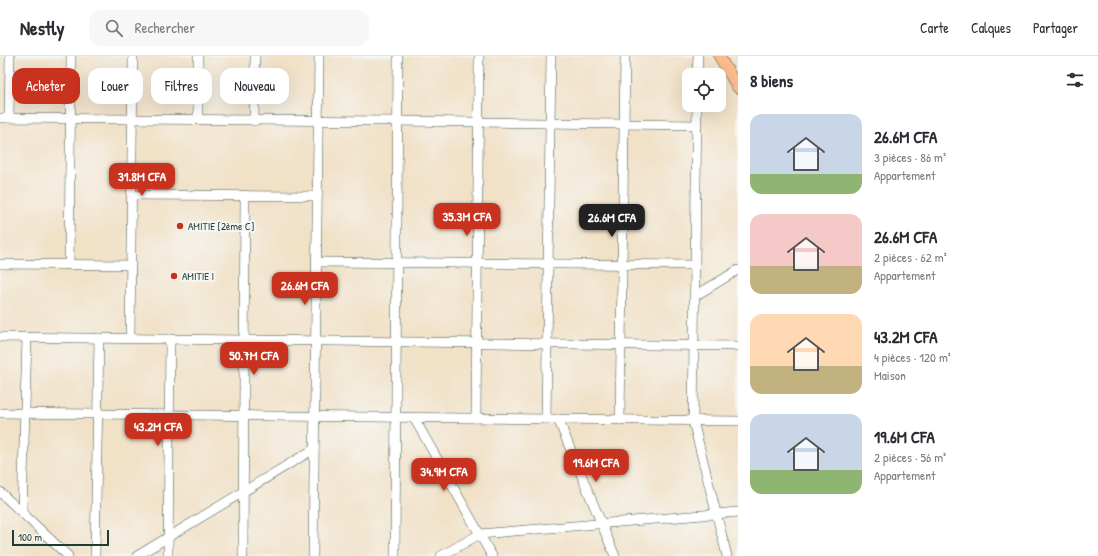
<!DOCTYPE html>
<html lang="fr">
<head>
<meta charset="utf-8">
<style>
  :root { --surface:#fff; --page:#f7f7f7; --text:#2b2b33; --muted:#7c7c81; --line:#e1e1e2; --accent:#c8321e }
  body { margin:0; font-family:"Patrick Hand",sans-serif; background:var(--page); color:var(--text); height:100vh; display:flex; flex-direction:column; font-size:15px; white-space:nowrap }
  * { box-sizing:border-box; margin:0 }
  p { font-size:13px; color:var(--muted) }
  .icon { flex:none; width:22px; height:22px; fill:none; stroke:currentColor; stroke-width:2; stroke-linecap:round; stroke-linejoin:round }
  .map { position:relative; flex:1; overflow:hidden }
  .panel { display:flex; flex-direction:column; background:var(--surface); width:360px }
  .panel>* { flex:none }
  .banner { position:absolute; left:12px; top:12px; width:380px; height:36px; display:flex; gap:8px }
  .controls { position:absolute; left:682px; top:12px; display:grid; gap:8px }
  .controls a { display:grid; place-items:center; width:44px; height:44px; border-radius:8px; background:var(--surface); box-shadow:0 4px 16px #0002; font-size:20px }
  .scale { position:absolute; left:12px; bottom:10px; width:97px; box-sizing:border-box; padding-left:4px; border:2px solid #1f3d34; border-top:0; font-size:11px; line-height:14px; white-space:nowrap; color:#1f3d34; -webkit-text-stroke:3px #f6f6f2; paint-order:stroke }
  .price { position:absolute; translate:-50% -34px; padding:0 9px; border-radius:8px; background:var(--accent); color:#fff; font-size:13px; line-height:26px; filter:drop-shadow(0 1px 2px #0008) }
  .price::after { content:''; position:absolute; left:50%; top:24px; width:12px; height:9px; margin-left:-6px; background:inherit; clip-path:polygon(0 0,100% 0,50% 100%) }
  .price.active { background:#222; color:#fff }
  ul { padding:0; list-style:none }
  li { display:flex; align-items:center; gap:12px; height:100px; padding:0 12px }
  li span { display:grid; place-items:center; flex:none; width:112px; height:80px; border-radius:12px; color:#555 }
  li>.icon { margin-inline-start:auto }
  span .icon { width:48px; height:48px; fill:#fffc; stroke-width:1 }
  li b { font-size:17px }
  h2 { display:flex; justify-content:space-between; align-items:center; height:48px; padding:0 12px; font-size:17px }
  .chip { padding:0 14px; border-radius:12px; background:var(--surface); box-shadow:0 4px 16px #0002; font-size:14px; line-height:36px }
  .chip.active { background:var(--accent); color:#fff }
  header { display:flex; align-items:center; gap:24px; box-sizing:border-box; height:56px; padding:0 20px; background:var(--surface); border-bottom:1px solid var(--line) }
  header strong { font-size:19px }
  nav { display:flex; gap:22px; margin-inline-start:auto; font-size:14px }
  .search { width:280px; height:36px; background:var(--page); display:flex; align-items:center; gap:10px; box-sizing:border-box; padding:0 14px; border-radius:12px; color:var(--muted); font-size:15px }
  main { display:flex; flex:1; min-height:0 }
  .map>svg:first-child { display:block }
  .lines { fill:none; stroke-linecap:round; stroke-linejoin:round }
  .minor-casing { stroke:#3e564a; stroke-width:10 }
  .major-casing { stroke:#3e564a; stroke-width:12 }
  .minor { stroke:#fff; stroke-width:9 }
  .major { stroke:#fbbb8d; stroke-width:11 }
  .poi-dot { fill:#c8321e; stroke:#f6f6f2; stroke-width:1.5 }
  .labels { text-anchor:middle; stroke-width:4; stroke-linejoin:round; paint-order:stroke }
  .poi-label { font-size:11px; fill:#1f3d34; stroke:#f6f6f2; text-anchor:start }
</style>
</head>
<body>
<header>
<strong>Nestly</strong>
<div class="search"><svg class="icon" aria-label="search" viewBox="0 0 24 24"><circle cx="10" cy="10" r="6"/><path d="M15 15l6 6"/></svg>Rechercher</div>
<nav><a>Carte</a><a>Calques</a><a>Partager</a></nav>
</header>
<main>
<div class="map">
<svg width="738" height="500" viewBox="0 0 738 500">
  <rect width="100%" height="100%" fill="#f6f6f2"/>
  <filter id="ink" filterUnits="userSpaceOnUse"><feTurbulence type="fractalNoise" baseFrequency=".025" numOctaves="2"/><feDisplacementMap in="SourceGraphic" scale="8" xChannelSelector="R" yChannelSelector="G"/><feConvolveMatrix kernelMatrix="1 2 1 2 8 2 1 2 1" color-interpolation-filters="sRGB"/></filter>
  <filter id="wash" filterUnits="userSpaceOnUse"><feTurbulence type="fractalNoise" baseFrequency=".012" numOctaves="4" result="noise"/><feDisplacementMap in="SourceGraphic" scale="16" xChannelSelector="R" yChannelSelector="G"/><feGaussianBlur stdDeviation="0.9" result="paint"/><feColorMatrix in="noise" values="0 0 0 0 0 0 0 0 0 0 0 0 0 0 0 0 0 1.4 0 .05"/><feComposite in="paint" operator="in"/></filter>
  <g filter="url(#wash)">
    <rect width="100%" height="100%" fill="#f1e1c7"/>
  </g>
  <g filter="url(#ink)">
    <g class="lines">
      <defs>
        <g id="minor">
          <polyline points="697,19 698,0"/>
          <polyline points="697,49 693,365 727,500"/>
          <polyline points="0,62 397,65 697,69"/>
          <polyline points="9,62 10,0"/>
          <polyline points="198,64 198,0"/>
          <polyline points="254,65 255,0"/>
          <polyline points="132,139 317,140"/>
          <polyline points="316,206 695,209"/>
          <polyline points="0,208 131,209"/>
          <polyline points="69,209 71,0"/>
          <polyline points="695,240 738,214"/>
          <polyline points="0,281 738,290"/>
          <polyline points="130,282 133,0"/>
          <polyline points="0,357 738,365"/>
          <polyline points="414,362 492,500"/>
          <polyline points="476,362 479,0"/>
          <polyline points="546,363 551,0"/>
          <polyline points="558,363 615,500"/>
          <polyline points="620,364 625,0"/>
          <polyline points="0,436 68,500"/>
          <polyline points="22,457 27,281"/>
          <polyline points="95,500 99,282"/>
          <polyline points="137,500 314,393"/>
          <polyline points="168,500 170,283"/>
          <polyline points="243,500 245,139"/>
          <polyline points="313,500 319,0"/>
          <polyline points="395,500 398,0"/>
          <polyline points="441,500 480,478 738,456"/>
        </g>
        <polyline id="major" points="719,0 738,32"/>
      </defs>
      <use href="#minor" class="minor-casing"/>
      <use href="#major" class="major-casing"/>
      <use href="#minor" class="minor"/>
      <use href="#major" class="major"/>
    </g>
  </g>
  <g class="poi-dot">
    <circle cx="180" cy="170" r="4"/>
    <circle cx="174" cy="220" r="4"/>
  </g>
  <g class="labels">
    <g class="poi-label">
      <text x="188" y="174">AMITIE [2ème C]</text>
      <text x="182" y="224">AMITIE I</text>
    </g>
  </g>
</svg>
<div class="controls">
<a><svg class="icon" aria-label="locate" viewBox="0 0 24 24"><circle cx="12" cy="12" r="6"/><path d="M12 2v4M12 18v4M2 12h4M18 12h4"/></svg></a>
</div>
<div class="scale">100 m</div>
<b class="price" style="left:142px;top:141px">31.8M CFA</b>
<b class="price" style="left:467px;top:181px">35.3M CFA</b>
<b class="price active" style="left:612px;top:182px">26.6M CFA</b>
<b class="price" style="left:305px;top:250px">26.6M CFA</b>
<b class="price" style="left:254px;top:320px">50.7M CFA</b>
<b class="price" style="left:158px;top:391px">43.2M CFA</b>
<b class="price" style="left:596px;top:427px">19.6M CFA</b>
<b class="price" style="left:444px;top:436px">34.9M CFA</b>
<div class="banner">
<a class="chip active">Acheter</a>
<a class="chip">Louer</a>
<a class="chip">Filtres</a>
<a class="chip">Nouveau</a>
</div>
</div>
<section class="panel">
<h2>8 biens<svg class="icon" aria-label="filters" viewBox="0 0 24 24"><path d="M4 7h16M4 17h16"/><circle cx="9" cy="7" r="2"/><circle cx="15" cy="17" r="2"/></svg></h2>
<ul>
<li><span style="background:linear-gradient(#c9d6e8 75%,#8fb573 0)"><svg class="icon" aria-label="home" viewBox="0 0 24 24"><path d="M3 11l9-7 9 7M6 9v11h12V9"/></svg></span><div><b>26.6M CFA</b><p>3 pièces · 86 m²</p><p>Appartement</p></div></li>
<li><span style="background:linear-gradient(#f6c9c9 65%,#c2b280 0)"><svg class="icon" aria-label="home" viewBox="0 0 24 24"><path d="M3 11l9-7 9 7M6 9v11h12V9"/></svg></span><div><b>26.6M CFA</b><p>2 pièces · 62 m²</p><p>Appartement</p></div></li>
<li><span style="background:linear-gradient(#ffd9b3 65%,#c2b280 0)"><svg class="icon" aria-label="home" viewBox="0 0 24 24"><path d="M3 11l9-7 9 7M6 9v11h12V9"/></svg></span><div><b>43.2M CFA</b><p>4 pièces · 120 m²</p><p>Maison</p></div></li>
<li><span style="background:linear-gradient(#c9d6e8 70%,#8fb573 0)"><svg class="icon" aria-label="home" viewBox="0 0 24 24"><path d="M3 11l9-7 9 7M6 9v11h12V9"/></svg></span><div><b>19.6M CFA</b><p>2 pièces · 56 m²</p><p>Appartement</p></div></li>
</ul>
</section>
</main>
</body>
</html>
